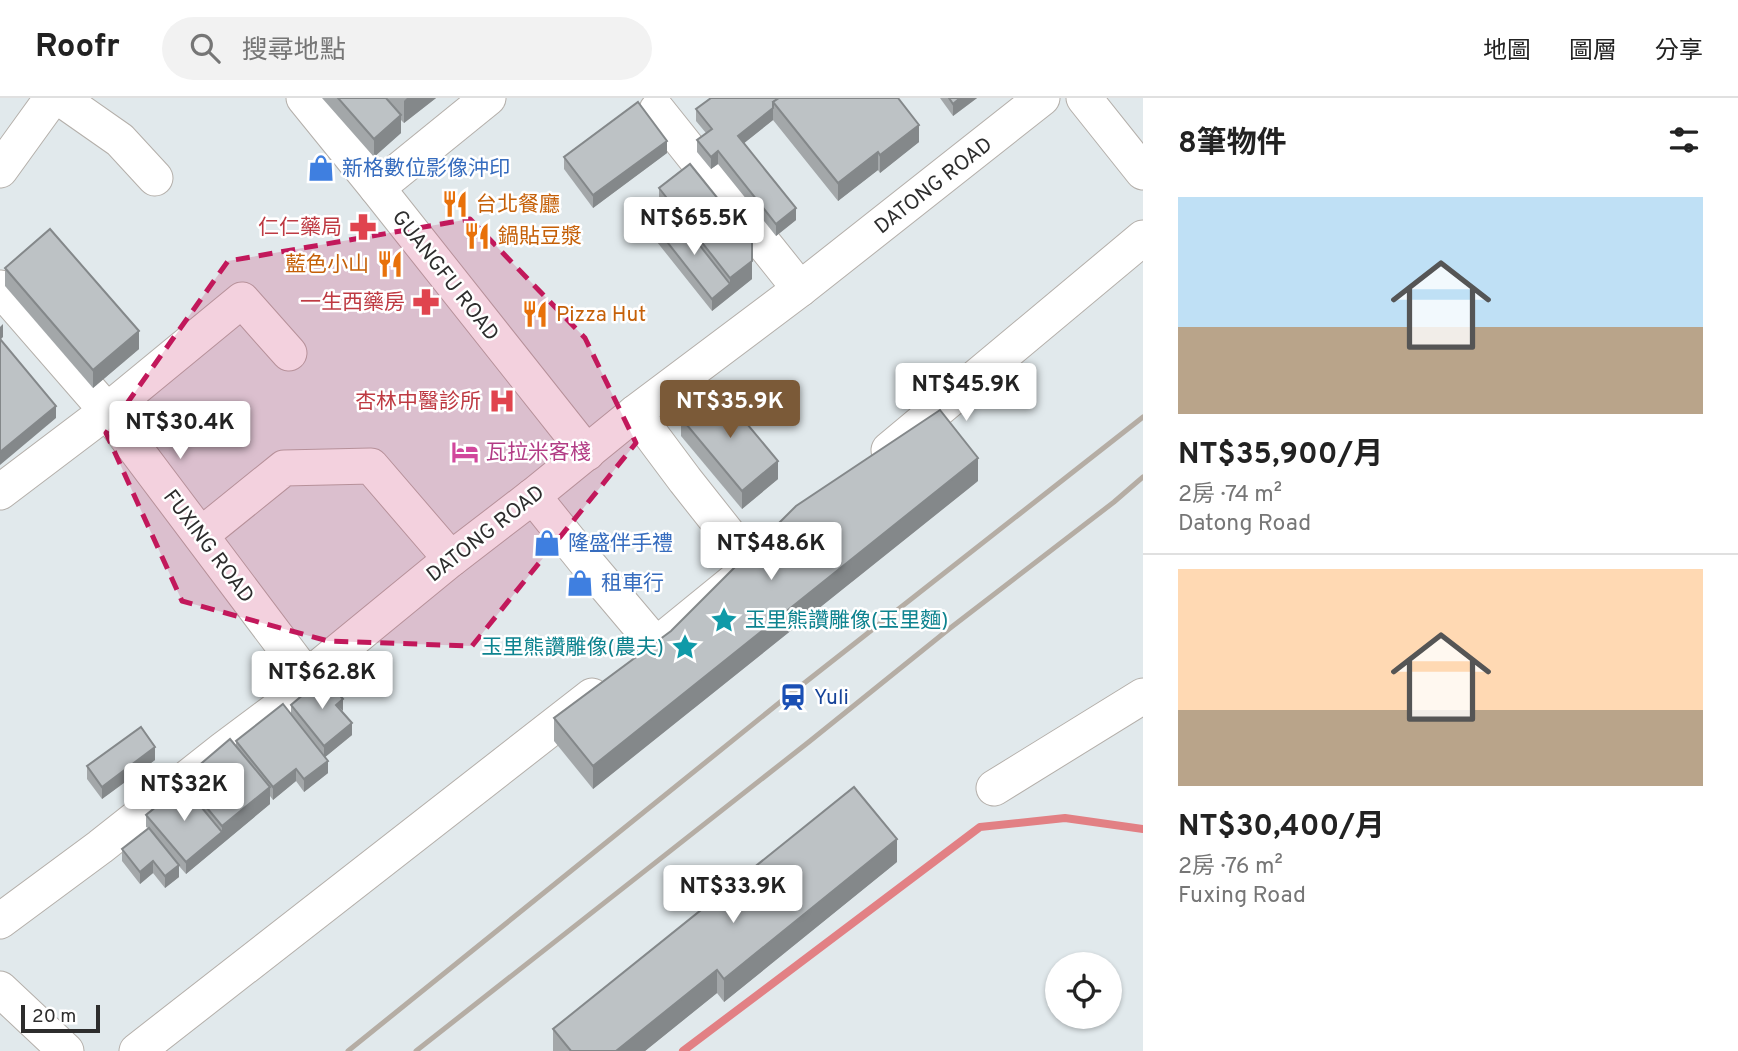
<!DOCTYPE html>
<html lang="zh-TW">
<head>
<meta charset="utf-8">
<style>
  :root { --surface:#fff; --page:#f2f2f2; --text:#222; --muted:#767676; --line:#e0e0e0; --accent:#7b5a38 }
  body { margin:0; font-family:Overpass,"Noto Sans TC",sans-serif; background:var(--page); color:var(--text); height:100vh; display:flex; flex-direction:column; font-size:26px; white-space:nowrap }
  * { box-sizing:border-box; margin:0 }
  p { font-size:23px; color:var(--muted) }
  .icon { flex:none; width:38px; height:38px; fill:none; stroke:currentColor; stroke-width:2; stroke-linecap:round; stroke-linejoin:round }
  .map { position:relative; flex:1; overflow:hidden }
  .sheet { display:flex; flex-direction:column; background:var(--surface); width:595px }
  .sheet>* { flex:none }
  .tools { position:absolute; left:1045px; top:854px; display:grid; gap:14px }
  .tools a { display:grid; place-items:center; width:77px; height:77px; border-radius:50%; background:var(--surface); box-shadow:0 2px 5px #0004; font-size:35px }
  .scale { position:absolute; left:21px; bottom:18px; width:79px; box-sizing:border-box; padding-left:7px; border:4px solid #2d2d2d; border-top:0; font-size:19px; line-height:24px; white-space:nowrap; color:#2d2d2d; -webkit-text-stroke:5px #fff; paint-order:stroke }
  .price { position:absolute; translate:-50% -60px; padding:0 16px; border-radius:7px; background:#fff; color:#222; font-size:23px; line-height:46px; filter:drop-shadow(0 2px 4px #0008) }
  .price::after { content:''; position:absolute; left:50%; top:42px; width:21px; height:16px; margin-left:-10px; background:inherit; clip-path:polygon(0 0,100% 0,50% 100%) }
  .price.on { background:var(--accent); color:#fff }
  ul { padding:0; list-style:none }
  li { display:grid; align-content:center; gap:14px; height:371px; padding:0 35px }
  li+li { border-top:2px solid var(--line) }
  li span { display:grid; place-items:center; height:217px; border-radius:0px; color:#555 }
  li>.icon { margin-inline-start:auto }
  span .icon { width:126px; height:126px; fill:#fffc; stroke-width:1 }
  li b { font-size:30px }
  h2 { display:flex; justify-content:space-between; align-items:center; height:84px; padding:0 35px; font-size:30px }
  header { display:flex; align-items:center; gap:42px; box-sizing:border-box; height:98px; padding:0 35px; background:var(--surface); border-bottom:2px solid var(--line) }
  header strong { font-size:33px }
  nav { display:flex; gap:38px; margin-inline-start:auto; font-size:24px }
  .search { width:490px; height:63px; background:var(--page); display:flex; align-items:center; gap:18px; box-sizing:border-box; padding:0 24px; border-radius:38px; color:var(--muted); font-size:26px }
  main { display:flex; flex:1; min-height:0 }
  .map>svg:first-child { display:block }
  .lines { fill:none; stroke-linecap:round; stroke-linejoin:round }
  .stream { stroke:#e28084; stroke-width:8 }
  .minor-casing { stroke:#b4afaa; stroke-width:37 }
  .minor { stroke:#fff; stroke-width:35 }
  .rail { stroke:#b5ada4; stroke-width:5 }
  .wall { fill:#a3a7a9 }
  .shaded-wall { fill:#84888a }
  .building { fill:#bdc2c5; stroke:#84888a; stroke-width:2 }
  .marked { fill:#c2185b; fill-opacity:0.2; stroke:#c2185b; stroke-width:5; stroke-dasharray:14 9; stroke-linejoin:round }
  .labels { text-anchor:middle; stroke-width:5; stroke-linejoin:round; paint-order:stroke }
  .shop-label { font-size:21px; fill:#366cbe; stroke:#fff; text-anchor:start }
  .street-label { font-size:21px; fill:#2d2d2d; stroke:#fff }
  .food-label { font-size:21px; fill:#c56008; stroke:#fff; text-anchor:start }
  .health-label { font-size:21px; fill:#be3a42; stroke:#fff; text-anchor:end }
  .hotel-label { font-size:21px; fill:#b23c85; stroke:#fff; text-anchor:start }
  .culture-label { font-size:21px; fill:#0d838f; stroke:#fff; text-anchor:start }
  .transit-label { font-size:21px; fill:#164399; stroke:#fff; text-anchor:start }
</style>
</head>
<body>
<header>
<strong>Roofr</strong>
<div class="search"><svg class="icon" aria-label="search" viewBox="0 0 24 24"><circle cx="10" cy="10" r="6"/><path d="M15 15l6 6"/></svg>搜尋地點</div>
<nav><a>地圖</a><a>圖層</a><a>分享</a></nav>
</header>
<main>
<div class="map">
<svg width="1143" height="953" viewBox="0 0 1143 953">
  <rect width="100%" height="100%" fill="#e1e9ec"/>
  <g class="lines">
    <polyline class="stream" points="683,953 980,729 1065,720 1143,731"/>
    <defs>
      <g id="minor">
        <polyline points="60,0 120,42 155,80"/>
        <polyline points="304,0 377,90 587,355"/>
        <polyline points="1084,0 1143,74"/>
        <polyline points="657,12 800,191"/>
        <polyline points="0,72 52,0"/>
        <polyline points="377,90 488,0"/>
        <polyline points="0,190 107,313 307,579"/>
        <polyline points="889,352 1143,140"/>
        <polyline points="0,394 107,313 242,202 289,255"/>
        <polyline points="533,398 586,464 656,547 753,468 685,382 635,315"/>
        <polyline points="201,437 284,370 371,368 451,461"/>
        <polyline points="994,690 1143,598"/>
        <polyline points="0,823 100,749 224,651 291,601 307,579 451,461 533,398 635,315 800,191 1042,0"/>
        <polyline points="0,891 66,953"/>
        <polyline points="137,953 592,598"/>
      </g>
    </defs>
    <use href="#minor" class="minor-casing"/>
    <use href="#minor" class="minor"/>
    <g class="rail">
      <polyline points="348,953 784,601 1143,319"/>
      <polyline points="416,953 810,643 949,531 1114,404 1143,379"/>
    </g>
  </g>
  <g class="wall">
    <polygon points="322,0 436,0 404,25 401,22 401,35 374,59"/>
    <polygon points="711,0 898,0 919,44 880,75 878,72 838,103 773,22 744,45 796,122 776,138 718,66 711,71 697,54 697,42 706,35 696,23 696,11"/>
    <polygon points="940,0 977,0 953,18"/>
    <polygon points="667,55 593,110 564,71 564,59"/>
    <polygon points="659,90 752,181 712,213 657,144 657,131 670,121 659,108"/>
    <polygon points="5,170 139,251 93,290 5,188"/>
    <polygon points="681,320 778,381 742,411 681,338"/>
    <polygon points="978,383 593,691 554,643 554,620"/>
    <polygon points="291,607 342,614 352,637 325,659 328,675 304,694 296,683 273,702 270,698 270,706 186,776 179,768 179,779 165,790 153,775 140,786 122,763 122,751 148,730 146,729 146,717 183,687 183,681 236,649 236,643 291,616"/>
    <polygon points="155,662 102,701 87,681 87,668"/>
    <polygon points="897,764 724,904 717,895 645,953 553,953 553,931"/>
  </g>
  <g class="shaded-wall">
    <polygon points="407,0 436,0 404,25 404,3"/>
    <polygon points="960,0 977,0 953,18 953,6"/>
    <polygon points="773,10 773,22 738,50 738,38"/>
    <polygon points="401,17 401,35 374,59 374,41"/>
    <polygon points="919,27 919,44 880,75 880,57"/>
    <polygon points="667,43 667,55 593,110 593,97"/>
    <polygon points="718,53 718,66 711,71 711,59"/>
    <polygon points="878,54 878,72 838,103 838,85"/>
    <polygon points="796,110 796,122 776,138 776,126"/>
    <polygon points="752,163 752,181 712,213 712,201 730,186 730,180"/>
    <polygon points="3,226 3,239 0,242 0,229"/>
    <polygon points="139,233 139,251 93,290 93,272"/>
    <polygon points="56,308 56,320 0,367 0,354"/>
    <polygon points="978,360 978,383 593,691 593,668"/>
    <polygon points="778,363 778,381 742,411 742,393"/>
    <polygon points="343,601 343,613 336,607"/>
    <polygon points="352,625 352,637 324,660 324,648"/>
    <polygon points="155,649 155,662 102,701 102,689"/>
    <polygon points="328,663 328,675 304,694 304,681"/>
    <polygon points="296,671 296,683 273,702 273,689"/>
    <polygon points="270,689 270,706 186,776 186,764 222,734 222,728"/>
    <polygon points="897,741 897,764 724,904 724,881"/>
    <polygon points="153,763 153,775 140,786 140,774"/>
    <polygon points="179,767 179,779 165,790 165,778"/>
    <polygon points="717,872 717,895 645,953 616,953"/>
  </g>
  <g class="building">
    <polygon points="338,0 386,0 401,17 374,41"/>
    <polygon points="711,0 779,0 773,4 773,10 738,38 796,110 776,126 718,53 711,59 697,42 712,31 696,11"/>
    <polygon points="779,0 898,0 919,27 880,57 878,54 838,85 773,4"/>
    <polygon points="949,0 960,0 953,6"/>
    <polygon points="638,4 667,43 593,97 564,59"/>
    <polygon points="690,66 752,143 752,163 730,180 659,90"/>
    <polygon points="676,117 730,186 712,201 657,131"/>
    <polygon points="50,131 139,233 93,272 5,170"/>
    <polygon points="0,241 56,308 0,354"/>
    <polygon points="717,290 778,363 742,393 681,320"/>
    <polygon points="940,312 978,360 593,668 554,620 671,533 796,408"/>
    <polygon points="324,579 343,601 336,607 352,625 324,648 291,607"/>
    <polygon points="283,606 328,663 304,681 296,671 273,689 236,643"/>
    <polygon points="141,629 155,649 102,689 87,668"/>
    <polygon points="230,641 270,689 222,728 183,681"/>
    <polygon points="183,687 222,734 186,764 146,717"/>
    <polygon points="854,689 897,741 724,881 717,872 616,953 571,953 553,931"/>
    <polygon points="149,730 179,767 165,778 153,763 140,774 122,751"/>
  </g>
  <path class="marked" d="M470 121 585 240 636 345 472 548 328 543 182 503 106 335 228 163Z"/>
  <defs>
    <symbol id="shop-bare" viewBox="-9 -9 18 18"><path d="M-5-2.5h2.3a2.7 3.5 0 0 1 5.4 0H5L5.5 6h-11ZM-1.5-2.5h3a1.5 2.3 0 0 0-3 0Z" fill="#3f7fe0" stroke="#fff" stroke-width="2.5" paint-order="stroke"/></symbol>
    <symbol id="restaurant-bare" viewBox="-9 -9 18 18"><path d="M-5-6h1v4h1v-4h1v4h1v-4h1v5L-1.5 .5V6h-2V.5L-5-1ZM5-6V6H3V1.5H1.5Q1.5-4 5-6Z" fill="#e8710a" stroke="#fff" stroke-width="2.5" paint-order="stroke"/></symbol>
    <symbol id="pharmacy-bare" viewBox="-9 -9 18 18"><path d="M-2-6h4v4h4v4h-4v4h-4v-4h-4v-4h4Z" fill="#e0444e" stroke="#fff" stroke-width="2.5" paint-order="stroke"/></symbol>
    <symbol id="hospital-bare" viewBox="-9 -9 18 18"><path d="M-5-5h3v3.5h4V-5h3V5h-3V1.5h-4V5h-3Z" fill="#e0444e" stroke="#fff" stroke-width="2.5" paint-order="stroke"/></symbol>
    <symbol id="hotel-bare" viewBox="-9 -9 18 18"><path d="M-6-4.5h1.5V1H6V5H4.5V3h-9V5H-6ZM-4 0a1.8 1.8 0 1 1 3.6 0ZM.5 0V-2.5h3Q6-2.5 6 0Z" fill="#d1479c" stroke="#fff" stroke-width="2.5" paint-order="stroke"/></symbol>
    <symbol id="sight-bare" viewBox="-9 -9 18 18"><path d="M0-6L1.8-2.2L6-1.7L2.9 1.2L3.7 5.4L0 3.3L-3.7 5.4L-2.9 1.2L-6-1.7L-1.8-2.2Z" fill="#0f9aa8" stroke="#fff" stroke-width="2.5" paint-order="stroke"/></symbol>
    <symbol id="station-bare" viewBox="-9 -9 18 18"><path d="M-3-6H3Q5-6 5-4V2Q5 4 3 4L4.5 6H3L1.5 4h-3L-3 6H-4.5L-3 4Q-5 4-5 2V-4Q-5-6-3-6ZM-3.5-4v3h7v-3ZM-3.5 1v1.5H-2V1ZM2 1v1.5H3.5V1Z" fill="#1a4fb4" stroke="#fff" stroke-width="2.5" paint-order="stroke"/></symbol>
  </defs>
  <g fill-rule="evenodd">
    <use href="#shop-bare" x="302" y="51" width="38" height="38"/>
    <use href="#restaurant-bare" x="436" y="87" width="38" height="38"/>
    <use href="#pharmacy-bare" x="344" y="110" width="38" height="38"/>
    <use href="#restaurant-bare" x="458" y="119" width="38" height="38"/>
    <use href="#restaurant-bare" x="371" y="147" width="38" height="38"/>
    <use href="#pharmacy-bare" x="407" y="185" width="38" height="38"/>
    <use href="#restaurant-bare" x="516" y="197" width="38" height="38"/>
    <use href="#hospital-bare" x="483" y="284" width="38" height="38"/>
    <use href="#hotel-bare" x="446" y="335" width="38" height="38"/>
    <use href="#shop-bare" x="528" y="426" width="38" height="38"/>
    <use href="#shop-bare" x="561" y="466" width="38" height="38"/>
    <use href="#sight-bare" x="705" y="503" width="38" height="38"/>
    <use href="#sight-bare" x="666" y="530" width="38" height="38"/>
    <use href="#station-bare" x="774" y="580" width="38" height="38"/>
  </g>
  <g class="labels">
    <g class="shop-label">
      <text x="342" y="77">新格數位影像沖印</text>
      <text x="568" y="452">隆盛伴手禮</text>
      <text x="601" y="492">租車行</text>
    </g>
    <g class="street-label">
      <text transform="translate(933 87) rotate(-38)" y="7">DATONG ROAD</text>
      <text transform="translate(446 177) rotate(52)" y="7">GUANGFU ROAD</text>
      <text transform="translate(485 435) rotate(-38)" y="7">DATONG ROAD</text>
      <text transform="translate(209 448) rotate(53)" y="7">FUXING ROAD</text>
    </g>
    <g class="food-label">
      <text x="476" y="113">台北餐廳</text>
      <text x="498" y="145">鍋貼豆漿</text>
      <text x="369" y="173" text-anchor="end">藍色小山</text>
      <text x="556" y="223">Pizza Hut</text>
    </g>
    <g class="health-label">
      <text x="342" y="136">仁仁藥局</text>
      <text x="405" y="211">一生西藥房</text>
      <text x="481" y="310">杏林中醫診所</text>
    </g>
    <g class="hotel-label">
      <text x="486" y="361">瓦拉米客棧</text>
    </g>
    <g class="culture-label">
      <text x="745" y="529">玉里熊讚雕像(玉里麵)</text>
      <text x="664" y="556" text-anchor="end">玉里熊讚雕像(農夫)</text>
    </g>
    <g class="transit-label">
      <text x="814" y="606">Yuli</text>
    </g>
  </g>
</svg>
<div class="tools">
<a><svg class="icon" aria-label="locate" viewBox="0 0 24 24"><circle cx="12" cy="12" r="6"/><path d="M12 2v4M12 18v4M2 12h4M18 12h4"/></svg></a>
</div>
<div class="scale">20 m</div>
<b class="price" style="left:694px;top:159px">NT$65.5K</b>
<b class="price" style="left:966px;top:325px">NT$45.9K</b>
<b class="price on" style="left:730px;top:342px">NT$35.9K</b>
<b class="price" style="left:180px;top:363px">NT$30.4K</b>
<b class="price" style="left:771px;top:484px">NT$48.6K</b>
<b class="price" style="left:322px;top:613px">NT$62.8K</b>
<b class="price" style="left:184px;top:725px">NT$32K</b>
<b class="price" style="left:733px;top:827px">NT$33.9K</b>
</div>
<section class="sheet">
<h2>8筆物件<svg class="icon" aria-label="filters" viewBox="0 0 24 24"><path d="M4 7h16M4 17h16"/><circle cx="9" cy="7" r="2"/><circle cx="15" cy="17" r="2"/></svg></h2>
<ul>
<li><span style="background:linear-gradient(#bfe0f5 60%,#b9a48a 0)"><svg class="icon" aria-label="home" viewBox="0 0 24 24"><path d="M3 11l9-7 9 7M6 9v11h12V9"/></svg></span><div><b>NT$35,900/月</b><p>2房 · 74 m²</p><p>Datong Road</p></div></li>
<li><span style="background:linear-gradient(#ffd9b3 65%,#b9a48a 0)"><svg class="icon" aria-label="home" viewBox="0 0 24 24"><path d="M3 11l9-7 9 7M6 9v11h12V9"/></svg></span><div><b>NT$30,400/月</b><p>2房 · 76 m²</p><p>Fuxing Road</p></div></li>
</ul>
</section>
</main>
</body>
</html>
